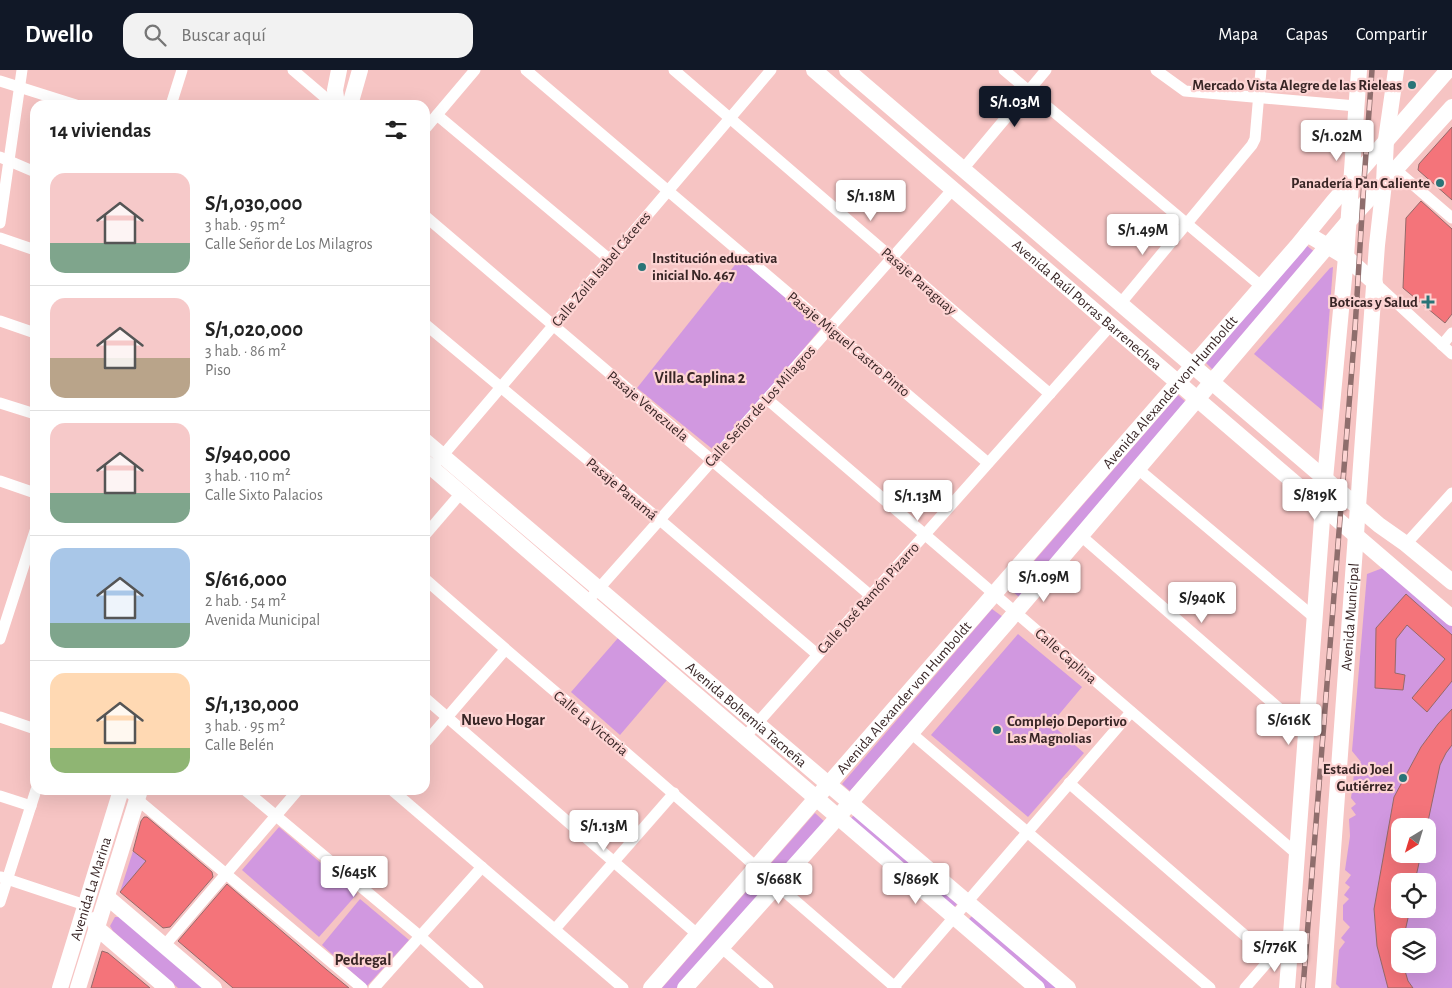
<!DOCTYPE html>
<html lang="es">
<head>
<meta charset="utf-8">
<style>
  :root { --surface:#fff; --page:#f2f2f2; --text:#222; --muted:#767676; --line:#e0e0e0; --accent:#111827 }
  body { margin:0; font-family:"Alegreya Sans",sans-serif; background:var(--page); color:var(--text); height:100vh; display:flex; flex-direction:column; font-size:19px; white-space:nowrap }
  * { box-sizing:border-box; margin:0 }
  p { font-size:16px; color:var(--muted) }
  .icon { flex:none; width:28px; height:28px; fill:none; stroke:currentColor; stroke-width:2; stroke-linecap:round; stroke-linejoin:round }
  .map { position:relative; flex:1; overflow:hidden }
  .details { position:absolute; left:30px; top:30px; width:400px; height:695px; display:flex; flex-direction:column; background:var(--surface); border-radius:15px; box-shadow:0 5px 20px #0002 }
  .details>* { flex:none }
  .needle { width:32px; rotate:218deg }
  .buttons { position:absolute; left:1391px; top:748px; display:grid; gap:10px }
  .buttons a { display:grid; place-items:center; width:45px; height:45px; border-radius:10px; background:var(--surface); box-shadow:0 5px 20px #0002; font-size:25px }
  .price { position:absolute; translate:-50% -42px; padding:0 11px; border-radius:5px; background:#fff; color:#222; font-size:16px; line-height:32px; filter:drop-shadow(0 1px 2px #0008) }
  .price::after { content:''; position:absolute; left:50%; top:30px; width:15px; height:11px; margin-left:-8px; background:inherit; clip-path:polygon(0 0,100% 0,50% 100%) }
  .price.active { background:var(--accent); color:#fff }
  ul { padding:0; list-style:none }
  li { display:flex; align-items:center; gap:15px; height:125px; padding:0 20px }
  li+li { border-top:1px solid var(--line) }
  li span { display:grid; place-items:center; flex:none; width:140px; height:100px; border-radius:15px; color:#555 }
  li>.icon { margin-inline-start:auto }
  span .icon { width:60px; height:60px; fill:#fffc; stroke-width:1 }
  li b { font-size:21px }
  h2 { display:flex; justify-content:space-between; align-items:center; height:60px; padding:0 20px; font-size:21px }
  header { display:flex; align-items:center; gap:30px; box-sizing:border-box; height:70px; padding:0 25px; background:var(--accent); color:#fff }
  header strong { font-size:24px }
  nav { display:flex; gap:28px; margin-inline-start:auto; font-size:18px }
  .search { width:350px; height:45px; background:var(--page); display:flex; align-items:center; gap:12px; box-sizing:border-box; padding:0 18px; border-radius:15px; color:var(--muted); font-size:19px }
  .map>svg:first-child { display:block }
  .green { fill:#d198e0; fill-rule:evenodd }
  .building { fill:#f4747a; stroke:#956969 }
  .lines { fill:none; stroke-linecap:round; stroke-linejoin:round }
  .street { stroke:#fff; stroke-width:11 }
  .secondary { stroke:#fff; stroke-width:16 }
  .rail-casing { stroke:#8f6e6d; stroke-width:5.5 }
  .rail { stroke:#fdd4d3; stroke-width:4; stroke-dasharray:11; stroke-linecap:butt }
  .poi-dot { fill:#297477; stroke:#fdd4d3; stroke-width:2 }
  .labels { text-anchor:middle; stroke-width:4.5; stroke-linejoin:round; paint-order:stroke }
  .poi-label { font-size:15px; font-weight:bold; fill:#392626; stroke:#fdd4d3; text-anchor:end }
  .street-label { font-size:15px; fill:#392626; stroke:#fdd4d3 }
  .neighbourhood-label { font-size:16px; font-weight:bold; fill:#392626; stroke:#fdd4d3 }
</style>
</head>
<body>
<header>
<strong>Dwello</strong>
<div class="search"><svg class="icon" aria-label="search" viewBox="0 0 24 24"><circle cx="10" cy="10" r="6"/><path d="M15 15l6 6"/></svg>Buscar aquí</div>
<nav><a>Mapa</a><a>Capas</a><a>Compartir</a></nav>
</header>
<div class="map">
<svg width="1452" height="918" viewBox="0 0 1452 918">
  <rect width="100%" height="100%" fill="#f6c4c3"/>
  <g class="green">
    <polygon points="1306,175 1316,183 1214,301 1206,293"/>
    <polygon points="742,186 823,256 716,382 637,318"/>
    <polygon points="1333,197 1322,340 1254,284 1330,198"/>
    <polygon points="1178,325 1187,333 1020,528 1010,519"/>
    <path d="M1388 496 1452 552V918H1340L1336 914 1339 880 1345 872 1341 868 1350 857 1343 850V835L1349 829 1344 825 1350 817 1345 813 1351 805 1345 800 1350 766 1349 749 1356 745 1351 738 1356 734 1351 728 1355 696 1361 692 1352 681 1367 504ZM1400 756H1428V784H1400ZM1400 811H1428V839H1400ZM1400 866H1428V894H1400Z"/>
    <polygon points="992,539 1003,547 850,721 842,714"/>
    <polygon points="1018,564 1082,617 1051,654 1084,683 1028,747 931,665"/>
    <polygon points="618,568 667,610 620,665 571,622"/>
    <polygon points="815,743 825,752 677,918 662,918"/>
    <polygon points="855,744 957,834 952,840 849,750"/>
    <polygon points="279,757 357,824 319,867 242,800"/>
    <polygon points="133,781 146,791 120,822"/>
    <polygon points="360,829 409,870 367,916 322,875"/>
    <polygon points="972,846 1058,918 1045,918 966,852"/>
    <polygon points="115,847 120,847 203,918 178,918 113,861 110,856"/>
  </g>
  <g class="building">
    <polygon points="1452,57 1452,130 1418,100 1419,94"/>
    <polygon points="1421,131 1452,159 1452,244 1445,253 1403,218 1406,148"/>
    <polygon points="1406,524 1452,565 1452,611 1427,642 1412,628 1445,589 1407,555 1396,569 1395,603 1405,605 1403,620 1375,618 1376,558"/>
    <polygon points="1452,639 1452,675 1446,683 1440,695 1427,756 1400,756 1400,784 1421,784 1415,811 1400,811 1400,839 1410,839 1404,866 1400,866 1400,894 1403,894 1408,911 1413,918 1388,918 1377,876 1374,839 1394,727 1421,677 1438,654"/>
    <polygon points="144,747 147,747 212,802 213,807 170,857 163,858 120,822 146,791 133,781 141,751"/>
    <polygon points="227,814 327,900 349,918 233,918 178,871"/>
    <polygon points="102,881 108,883 150,918 91,918"/>
  </g>
  <g class="lines">
    <g class="street">
      <polyline points="293,0 334,35"/>
      <polyline points="526,0 988,393"/>
      <polyline points="674,0 1050,324"/>
      <polyline points="1004,0 1261,216"/>
      <polyline points="1156,0 1185,21 1356,36"/>
      <polyline points="0,11 76,35"/>
      <polyline points="171,35 182,0"/>
      <polyline points="437,45 609,189"/>
      <polyline points="425,59 475,0"/>
      <polyline points="0,87 35,102"/>
      <polyline points="963,99 1046,0"/>
      <polyline points="1396,100 1452,148"/>
      <polyline points="425,146 871,526"/>
      <polyline points="0,153 22,0"/>
      <polyline points="0,168 35,180"/>
      <polyline points="1375,213 1452,284"/>
      <polyline points="1120,234 1252,75 1255,69 1261,0"/>
      <polyline points="0,251 35,263"/>
      <polyline points="425,254 660,450 818,585"/>
      <polyline points="1442,275 1452,263"/>
      <polyline points="767,329 1297,784"/>
      <polyline points="0,333 35,344"/>
      <polyline points="438,391 771,0"/>
      <polyline points="1138,399 1315,548"/>
      <polyline points="0,411 35,423"/>
      <polyline points="425,465 461,423"/>
      <polyline points="1080,465 1306,662"/>
      <polyline points="1406,474 1452,423"/>
      <path d="M425 509C535 606 648 699 756 797"/>
      <polyline points="594,524 953,119"/>
      <polyline points="0,569 35,461"/>
      <polyline points="425,628 697,864"/>
      <polyline points="0,647 35,659"/>
      <polyline points="911,663 1210,918"/>
      <polyline points="745,667 1111,255"/>
      <polyline points="425,673 505,580"/>
      <polyline points="1069,713 1271,888"/>
      <polyline points="126,720 362,918"/>
      <polyline points="245,720 421,867 478,918"/>
      <polyline points="392,720 623,918"/>
      <polyline points="0,726 31,736"/>
      <polyline points="1,807 85,835"/>
      <polyline points="777,815 896,918"/>
      <polyline points="0,832 36,720"/>
      <polyline points="555,859 674,723"/>
      <polyline points="164,876 298,720"/>
      <polyline points="721,877 768,918"/>
      <polyline points="374,918 482,797"/>
      <polyline points="893,918 1131,642"/>
      <polyline points="1245,918 1271,888 1290,873"/>
    </g>
    <g class="secondary">
      <path id="s1" d="M814 0 1452 548"/>
      <polyline points="847,0 1379,455 1406,474 1452,512"/>
      <polyline points="337,35 335,20 339,0"/>
      <polyline points="350,35 360,0"/>
      <polyline points="1307,164 1346,187 1375,213"/>
      <path id="s2" d="M425 371 1068 918"/>
      <polyline points="425,392 1037,918"/>
      <polyline points="107,827 214,918"/>
      <polyline points="94,850 97,858 167,918"/>
      <path id="s3" d="M60 918 121 720"/>
      <polyline points="78,918 140,720"/>
      <path id="s4" d="M651 918 1297 176 1333 132 1448 0"/>
      <polyline points="685,918 838,747 1009,550 1348,152 1452,37"/>
      <polyline points="1287,918 1325,409 1346,187 1359,0"/>
      <path id="s5" d="M1323 918 1377 175 1384 113 1386 70 1396 0"/>
    </g>
    <defs>
      <polyline id="rail" points="1303,918 1355,259 1364,111 1372,0"/>
    </defs>
    <use href="#rail" class="rail-casing"/>
    <use href="#rail" class="rail"/>
  </g>
  <g class="poi-dot">
    <circle cx="1412" cy="15" r="5"/>
    <circle cx="1440" cy="113" r="5"/>
    <circle cx="642" cy="197" r="5"/>
    <path d="M1425.5 224.5h5v5h5v5h-5v5h-5v-5h-5v-5h5z"/>
    <circle cx="997" cy="660" r="5"/>
    <circle cx="1403" cy="708" r="5"/>
  </g>
  <g class="labels">
    <g class="poi-label">
      <text x="1402" y="20">Mercado Vista Alegre de las Rieleas</text>
      <text x="1430" y="118">Panadería Pan Caliente</text>
      <text x="652" y="193" text-anchor="start">Institución educativa<tspan x="652" dy="17">inicial No. 467</tspan></text>
      <text x="1418" y="237">Boticas y Salud</text>
      <text x="1007" y="656" text-anchor="start">Complejo Deportivo<tspan x="1007" dy="17">Las Magnolias</tspan></text>
      <text x="1393" y="704">Estadio Joel<tspan x="1393" dy="17">Gutiérrez</tspan></text>
    </g>
    <g class="street-label">
      <text transform="translate(601 199) rotate(-50)" y="5">Calle Zoila Isabel Cáceres</text>
      <text transform="translate(919 211) rotate(41)" y="5">Pasaje Paraguay</text>
      <text dy="5" stroke="none"><textPath href="#s1" startOffset="360">Avenida Raúl Porras Barrenechea</textPath></text>
      <text transform="translate(849 274) rotate(40)" y="5">Pasaje Miguel Castro Pinto</text>
      <text dy="5" stroke="none"><textPath href="#s4" startOffset="790">Avenida Alexander von Humboldt</textPath></text>
      <text transform="translate(648 336) rotate(40)" y="5">Pasaje Venezuela</text>
      <text transform="translate(760 336) rotate(-48)" y="5">Calle Señor de Los Milagros</text>
      <text transform="translate(622 419) rotate(40)" y="5">Pasaje Panamá</text>
      <text transform="translate(868 528) rotate(-48)" y="5">Calle José Ramón Pizarro</text>
      <text dy="5" stroke="none"><textPath href="#s5" startOffset="372">Avenida Municipal</textPath></text>
      <text transform="translate(1066 586) rotate(41)" y="5">Calle Caplina</text>
      <text dy="5" stroke="none"><textPath href="#s4" startOffset="385">Avenida Alexander von Humboldt</textPath></text>
      <text dy="5" stroke="none"><textPath href="#s2" startOffset="422">Avenida Bohemia Tacneña</textPath></text>
      <text transform="translate(591 653) rotate(40)" y="5">Calle La Victoria</text>
      <text dy="5" stroke="none"><textPath href="#s3" startOffset="104">Avenida La Marina</textPath></text>
    </g>
    <g class="neighbourhood-label">
      <text x="700" y="313">Villa Caplina 2</text>
      <text x="503" y="655">Nuevo Hogar</text>
      <text x="363" y="895">Pedregal</text>
    </g>
  </g>
</svg>
<div class="buttons">
<a><svg class="needle" viewBox="-14 -14 28 28"><path d="M0-13l5 13h-10z" fill="#e53935"/><path d="M0 13l5-13h-10z" fill="#767676"/></svg></a>
<a><svg class="icon" aria-label="locate" viewBox="0 0 24 24"><circle cx="12" cy="12" r="6"/><path d="M12 2v4M12 18v4M2 12h4M18 12h4"/></svg></a>
<a><svg class="icon" aria-label="layers" viewBox="0 0 24 24"><path d="M12 4l9 5-9 5-9-5zM3 14l9 5 9-5"/></svg></a>
</div>
<b class="price active" style="left:1015px;top:58px">S/1.03M</b>
<b class="price" style="left:1337px;top:92px">S/1.02M</b>
<b class="price" style="left:871px;top:152px">S/1.18M</b>
<b class="price" style="left:1143px;top:186px">S/1.49M</b>
<b class="price" style="left:1315px;top:451px">S/819K</b>
<b class="price" style="left:918px;top:452px">S/1.13M</b>
<b class="price" style="left:1044px;top:533px">S/1.09M</b>
<b class="price" style="left:1202px;top:554px">S/940K</b>
<b class="price" style="left:1289px;top:676px">S/616K</b>
<b class="price" style="left:604px;top:782px">S/1.13M</b>
<b class="price" style="left:354px;top:828px">S/645K</b>
<b class="price" style="left:779px;top:835px">S/668K</b>
<b class="price" style="left:916px;top:835px">S/869K</b>
<b class="price" style="left:1275px;top:903px">S/776K</b>
<section class="details">
<h2>14 viviendas<svg class="icon" aria-label="filters" viewBox="0 0 24 24"><path d="M4 7h16M4 17h16"/><circle cx="9" cy="7" r="2"/><circle cx="15" cy="17" r="2"/></svg></h2>
<ul>
<li><span style="background:linear-gradient(#f6c9c9 70%,#7fa58c 0)"><svg class="icon" aria-label="home" viewBox="0 0 24 24"><path d="M3 11l9-7 9 7M6 9v11h12V9"/></svg></span><div><b>S/1,030,000</b><p>3 hab. · 95 m²</p><p>Calle Señor de Los Milagros</p></div></li>
<li><span style="background:linear-gradient(#f6c9c9 60%,#b9a48a 0)"><svg class="icon" aria-label="home" viewBox="0 0 24 24"><path d="M3 11l9-7 9 7M6 9v11h12V9"/></svg></span><div><b>S/1,020,000</b><p>3 hab. · 86 m²</p><p>Piso</p></div></li>
<li><span style="background:linear-gradient(#f6c9c9 70%,#7fa58c 0)"><svg class="icon" aria-label="home" viewBox="0 0 24 24"><path d="M3 11l9-7 9 7M6 9v11h12V9"/></svg></span><div><b>S/940,000</b><p>3 hab. · 110 m²</p><p>Calle Sixto Palacios</p></div></li>
<li><span style="background:linear-gradient(#a9c7e8 75%,#7fa58c 0)"><svg class="icon" aria-label="home" viewBox="0 0 24 24"><path d="M3 11l9-7 9 7M6 9v11h12V9"/></svg></span><div><b>S/616,000</b><p>2 hab. · 54 m²</p><p>Avenida Municipal</p></div></li>
<li><span style="background:linear-gradient(#ffd9b3 75%,#8fb573 0)"><svg class="icon" aria-label="home" viewBox="0 0 24 24"><path d="M3 11l9-7 9 7M6 9v11h12V9"/></svg></span><div><b>S/1,130,000</b><p>3 hab. · 95 m²</p><p>Calle Belén</p></div></li>
</ul>
</section>
</div>
</body>
</html>
